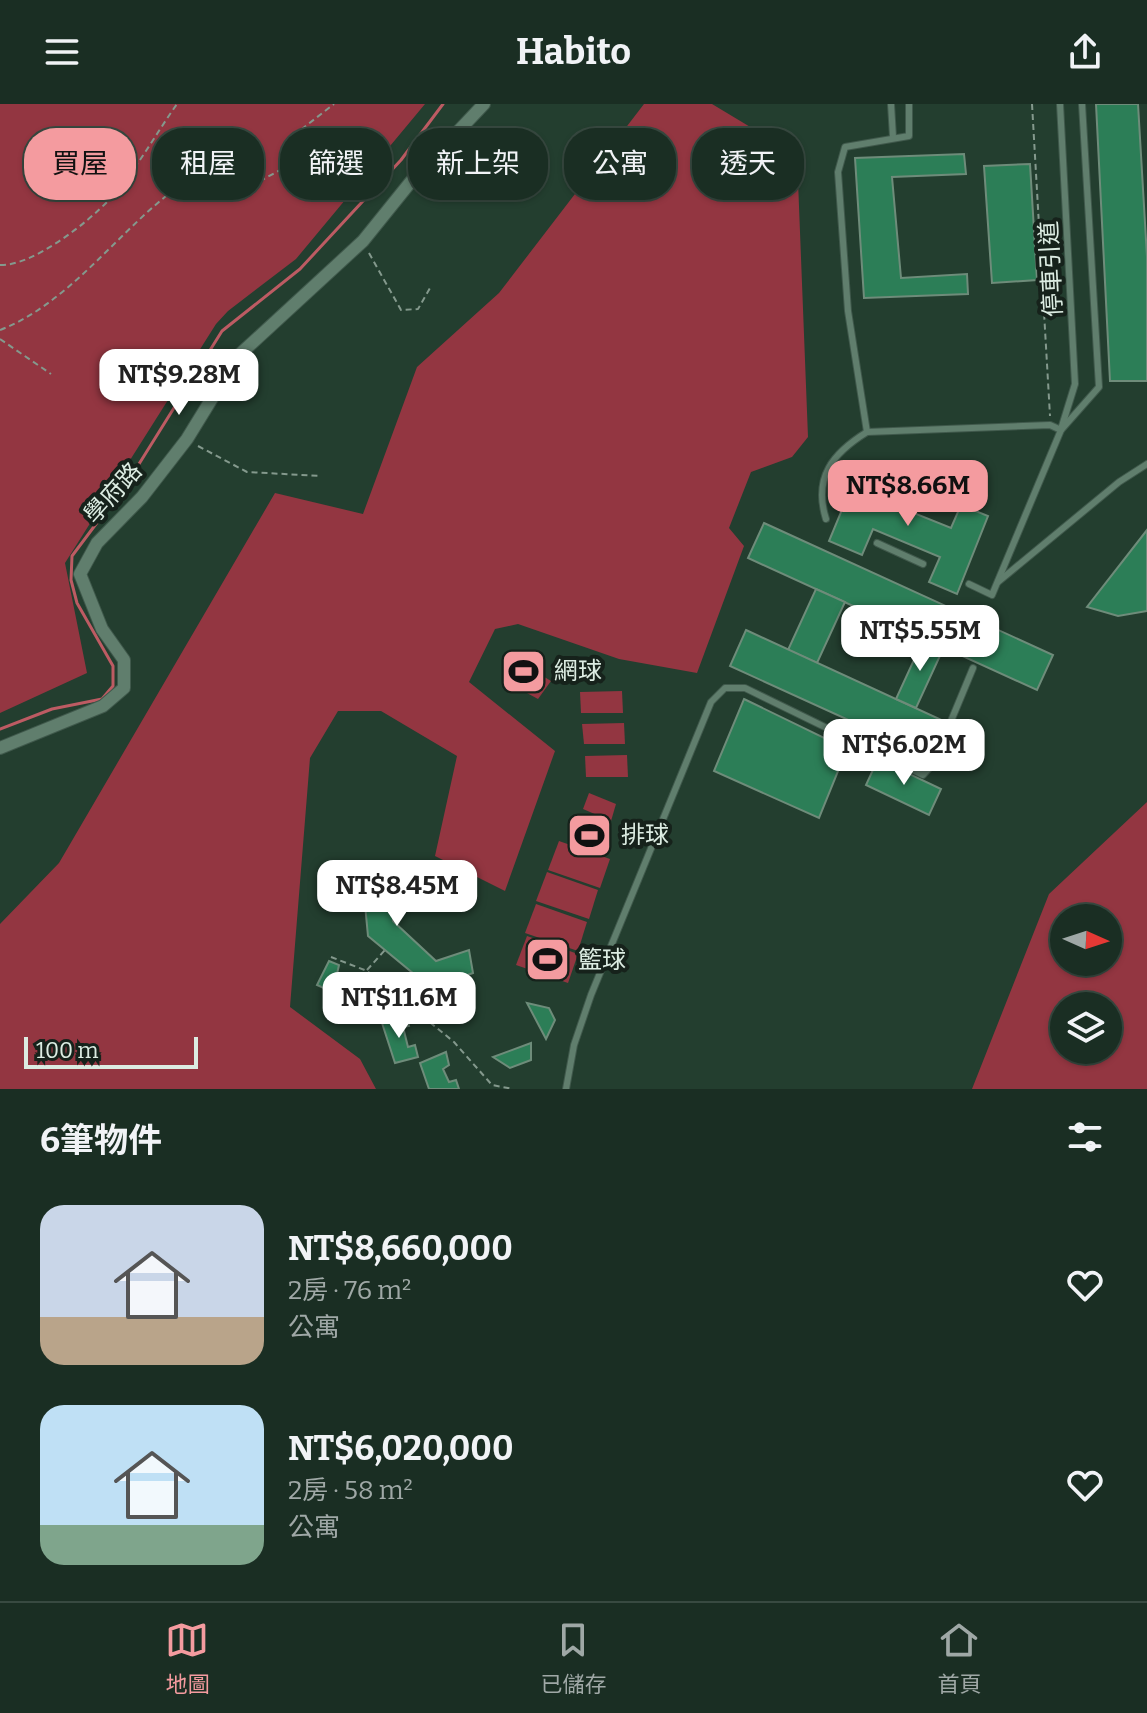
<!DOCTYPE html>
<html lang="zh-TW">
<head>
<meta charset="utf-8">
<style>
  :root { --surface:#1a2e23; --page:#273a30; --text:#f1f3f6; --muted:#9fa8a6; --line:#384a41; --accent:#f49b9f }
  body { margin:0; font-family:Bitter,"Noto Sans TC",serif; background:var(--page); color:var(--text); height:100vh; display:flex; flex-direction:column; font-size:30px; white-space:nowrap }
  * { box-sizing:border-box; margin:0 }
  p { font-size:26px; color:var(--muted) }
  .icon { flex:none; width:44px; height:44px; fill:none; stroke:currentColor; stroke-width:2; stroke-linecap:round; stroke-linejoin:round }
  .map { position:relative; height:985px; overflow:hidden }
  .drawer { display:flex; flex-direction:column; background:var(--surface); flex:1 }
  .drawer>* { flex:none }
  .banner { position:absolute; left:24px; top:24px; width:1100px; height:72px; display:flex; gap:16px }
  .needle { width:52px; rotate:93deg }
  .fabs { position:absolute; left:1050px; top:800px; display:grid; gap:16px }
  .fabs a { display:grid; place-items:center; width:72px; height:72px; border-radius:50%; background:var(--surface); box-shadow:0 2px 6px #0004,0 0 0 2px var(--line); font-size:40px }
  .scale { position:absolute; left:24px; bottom:20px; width:174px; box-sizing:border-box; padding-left:8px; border:4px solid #dcece2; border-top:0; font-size:22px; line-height:28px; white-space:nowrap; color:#dcece2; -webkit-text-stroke:6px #16221b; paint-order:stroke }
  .price { position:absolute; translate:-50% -68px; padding:0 18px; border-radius:16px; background:#fff; color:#222; font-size:26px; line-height:52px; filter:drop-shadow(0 2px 4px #0008) }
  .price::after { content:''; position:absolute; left:50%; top:48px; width:24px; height:18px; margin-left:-12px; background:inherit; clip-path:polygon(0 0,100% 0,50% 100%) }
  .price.active { background:var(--accent); color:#111 }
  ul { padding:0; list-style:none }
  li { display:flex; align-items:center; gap:24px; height:200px; padding:0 40px }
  li span { display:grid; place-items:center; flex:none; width:224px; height:160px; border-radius:24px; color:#555 }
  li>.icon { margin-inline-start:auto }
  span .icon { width:96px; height:96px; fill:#fffc; stroke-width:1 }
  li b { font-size:34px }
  h2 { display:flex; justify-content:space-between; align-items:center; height:96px; padding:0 40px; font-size:34px }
  .tag { padding:0 28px; border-radius:32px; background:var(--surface); box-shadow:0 2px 6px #0004,0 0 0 2px var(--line); font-size:28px; line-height:72px }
  .tag.active { background:var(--accent); color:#111 }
  header { display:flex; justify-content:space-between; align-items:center; height:104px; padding:0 40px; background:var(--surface); font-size:36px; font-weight:700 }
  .tabs { display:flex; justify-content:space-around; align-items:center; height:112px; border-top:2px solid var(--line); background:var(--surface); font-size:22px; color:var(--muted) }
  .tabs a { display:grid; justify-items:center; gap:4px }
  .tabs .active { color:var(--accent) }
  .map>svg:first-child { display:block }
  .green { fill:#933641; fill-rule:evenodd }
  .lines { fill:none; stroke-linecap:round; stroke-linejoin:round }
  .stream { stroke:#bd5b63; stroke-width:3 }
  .building { fill:#2c7e57; stroke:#6e8c7a; stroke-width:2 }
  .lane-casing { stroke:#40594c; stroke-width:8 }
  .street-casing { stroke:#40594c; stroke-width:14 }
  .path { stroke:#84998d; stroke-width:2; stroke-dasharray:6 4; stroke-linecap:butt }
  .lane { stroke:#607e6d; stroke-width:6 }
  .street { stroke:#607e6d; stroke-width:12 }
  .labels { text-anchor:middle; stroke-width:8; stroke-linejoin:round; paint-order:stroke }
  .street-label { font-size:24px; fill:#dcece2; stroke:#16221b }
  .poi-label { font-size:24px; fill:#dcece2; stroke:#16221b; text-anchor:start }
</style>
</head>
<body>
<header><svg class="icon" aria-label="menu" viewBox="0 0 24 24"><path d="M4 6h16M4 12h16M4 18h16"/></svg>Habito<svg class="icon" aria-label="share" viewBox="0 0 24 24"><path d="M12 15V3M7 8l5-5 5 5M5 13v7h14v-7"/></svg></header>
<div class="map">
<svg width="1147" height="985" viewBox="0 0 1147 985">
  <rect width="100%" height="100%" fill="#233e2f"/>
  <g class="green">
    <polygon points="0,0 425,0 296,155 228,207 216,220 65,459 87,569 0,609"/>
    <polygon points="644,0 712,0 797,51 808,333 792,353 751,368 729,424 744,442 697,569 619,555 518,520 495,525 469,578 555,647 505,787 435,752 457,652 381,607 338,607 310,654 290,903 360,955 376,985 0,985 0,820 59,759 275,389 363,410 417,263 499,189"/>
    <polygon points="518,557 551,577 538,595 505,577"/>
    <polygon points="622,587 623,609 581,609 580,588"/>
    <polygon points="624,619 625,640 584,640 582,620"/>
    <polygon points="627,651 628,673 586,673 585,652"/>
    <polygon points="589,689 616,700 611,717 583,705"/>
    <path d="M1147 698V985H972L1049 790ZM1064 814H1108V858H1064ZM1064 902H1108V946H1064Z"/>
    <polygon points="580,718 607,728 602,745 574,733"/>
    <polygon points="559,737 610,755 600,784 548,766"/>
    <polygon points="547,768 598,786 589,815 536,797"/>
    <polygon points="536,800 587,818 578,847 525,829"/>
    <polygon points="527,832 578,850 568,879 516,861"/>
  </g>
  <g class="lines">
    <polyline class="stream" points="0,625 52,605 102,595 113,582 113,562 77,499 71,476 72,452 129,376 222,227 300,165 401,56 443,0"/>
  </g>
  <g class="building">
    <polygon points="1096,0 1138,0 1147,153 1147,277 1110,277"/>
    <polygon points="964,50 966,70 892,73 901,174 967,170 968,190 864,194 855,54"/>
    <polygon points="1030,60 1037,176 992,179 984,62"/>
    <polygon points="861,360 894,373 884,397 951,424 961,401 988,412 957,490 929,478 940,453 873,425 862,451 829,437"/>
    <polygon points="764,419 1053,551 1037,586 748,454"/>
    <polygon points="1147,426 1147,507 1118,512 1087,503"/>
    <polygon points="816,485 845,498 817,559 788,546"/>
    <polygon points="746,526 961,625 945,660 730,562"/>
    <polygon points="924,534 944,543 916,604 896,595"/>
    <polygon points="744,595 847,645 819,714 714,667"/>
    <polygon points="878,655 941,685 929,711 866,681"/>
    <polygon points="333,762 394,771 393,817 436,857 469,846 473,869 431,884 368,832 364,790 329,787"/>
    <polygon points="329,857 339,861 337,870 357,877 361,870 373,876 361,901 317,881"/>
    <polygon points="527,899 549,904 555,916 546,935"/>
    <polygon points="407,912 409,922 403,923 408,943 415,941 418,953 395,959 382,919"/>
    <polygon points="531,939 531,956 510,964 493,953"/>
    <polygon points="446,948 449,961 443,965 449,978 456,976 459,985 429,985 420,959"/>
  </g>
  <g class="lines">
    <defs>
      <g id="lane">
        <polyline points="891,0 893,33"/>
        <polyline points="909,0 909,32 845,43 838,68 848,207 867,328 1050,321 1061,326 992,491 969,480"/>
        <polyline points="1060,0 1075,280 1062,322"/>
        <polyline points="1061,326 1099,283 1082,0"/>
        <path d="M826 415C813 373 833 349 867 328"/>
        <polyline points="877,439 923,460"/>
        <polyline points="998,478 1119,378 1147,360"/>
        <polyline points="951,617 973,564"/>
        <polyline points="566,985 574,941 591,891 711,598 725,584 745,584 923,671 933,660"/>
      </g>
      <polyline id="street" points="0,644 103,602 124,584 124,556 102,525 80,470 97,439 142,393 187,335 238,252 363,137 413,75 484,0"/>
    </defs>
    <use href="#lane" class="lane-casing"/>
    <use href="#street" class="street-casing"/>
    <g class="path">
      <polyline points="1032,0 1050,312"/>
      <polyline points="369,149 401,206 418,205 430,184"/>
      <path d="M0 161C33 162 87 119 109 96 135 68 155 31 177 0"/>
      <path d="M0 226C65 201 112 136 166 92L179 86 260 77 282 65 298 28 334 0"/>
      <polyline points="0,235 51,270"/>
      <polyline points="198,342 247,368 321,372"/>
      <polyline points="331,853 367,867 454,938 492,981 513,985"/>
      <polyline points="367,866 385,846"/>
    </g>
    <use href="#lane" class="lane"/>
    <use href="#street" class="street"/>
  </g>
  <defs>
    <symbol id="stadium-square" viewBox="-11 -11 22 22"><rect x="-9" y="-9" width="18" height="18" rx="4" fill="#f49b9f" stroke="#16221b"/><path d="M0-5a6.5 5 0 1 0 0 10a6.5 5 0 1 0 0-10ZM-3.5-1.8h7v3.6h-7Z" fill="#111"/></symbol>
  </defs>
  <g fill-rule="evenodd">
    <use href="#stadium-square" x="498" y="542" width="51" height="51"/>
    <use href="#stadium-square" x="564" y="706" width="51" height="51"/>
    <use href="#stadium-square" x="522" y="830" width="51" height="51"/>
  </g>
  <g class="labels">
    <g class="street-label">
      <text transform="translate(1051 165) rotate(-93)" y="8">停車引道</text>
      <text transform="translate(113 389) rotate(-48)" y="8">學府路</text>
    </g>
    <g class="poi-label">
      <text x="554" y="575">網球</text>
      <text x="621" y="739">排球</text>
      <text x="578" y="864">籃球</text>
    </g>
  </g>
</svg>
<div class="fabs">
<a><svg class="needle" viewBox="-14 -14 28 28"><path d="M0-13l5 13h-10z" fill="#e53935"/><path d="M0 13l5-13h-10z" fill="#9fa8a6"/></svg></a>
<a><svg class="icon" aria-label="layers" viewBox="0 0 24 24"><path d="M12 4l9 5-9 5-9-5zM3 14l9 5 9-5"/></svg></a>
</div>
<div class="scale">100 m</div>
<b class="price" style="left:179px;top:313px">NT$9.28M</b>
<b class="price active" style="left:908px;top:424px">NT$8.66M</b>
<b class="price" style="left:920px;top:569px">NT$5.55M</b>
<b class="price" style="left:904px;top:683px">NT$6.02M</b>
<b class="price" style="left:397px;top:824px">NT$8.45M</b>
<b class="price" style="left:399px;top:936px">NT$11.6M</b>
<div class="banner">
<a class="tag active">買屋</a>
<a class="tag">租屋</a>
<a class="tag">篩選</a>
<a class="tag">新上架</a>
<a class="tag">公寓</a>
<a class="tag">透天</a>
</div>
</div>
<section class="drawer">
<h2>6筆物件<svg class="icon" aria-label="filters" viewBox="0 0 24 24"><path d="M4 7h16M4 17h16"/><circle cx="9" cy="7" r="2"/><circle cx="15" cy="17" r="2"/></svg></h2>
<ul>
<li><span style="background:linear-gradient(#c9d6e8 70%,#b9a48a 0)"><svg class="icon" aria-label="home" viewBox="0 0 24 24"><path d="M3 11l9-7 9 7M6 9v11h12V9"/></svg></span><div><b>NT$8,660,000</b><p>2房 · 76 m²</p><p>公寓</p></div><svg class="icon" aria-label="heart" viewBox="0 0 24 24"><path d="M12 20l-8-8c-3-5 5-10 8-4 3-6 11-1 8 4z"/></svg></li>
<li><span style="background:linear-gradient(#bfe0f5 75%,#7fa58c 0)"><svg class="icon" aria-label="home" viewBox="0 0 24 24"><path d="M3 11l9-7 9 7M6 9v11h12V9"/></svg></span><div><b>NT$6,020,000</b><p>2房 · 58 m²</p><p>公寓</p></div><svg class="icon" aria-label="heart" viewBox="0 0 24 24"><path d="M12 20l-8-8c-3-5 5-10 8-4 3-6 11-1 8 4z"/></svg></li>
</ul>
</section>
<nav class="tabs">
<a class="active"><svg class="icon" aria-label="map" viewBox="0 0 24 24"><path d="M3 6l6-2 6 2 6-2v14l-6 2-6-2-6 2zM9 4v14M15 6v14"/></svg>地圖</a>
<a><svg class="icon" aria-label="saved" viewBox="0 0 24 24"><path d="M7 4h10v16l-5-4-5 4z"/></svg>已儲存</a>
<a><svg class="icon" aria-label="home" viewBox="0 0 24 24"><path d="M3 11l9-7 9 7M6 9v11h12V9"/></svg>首頁</a>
</nav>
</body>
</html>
